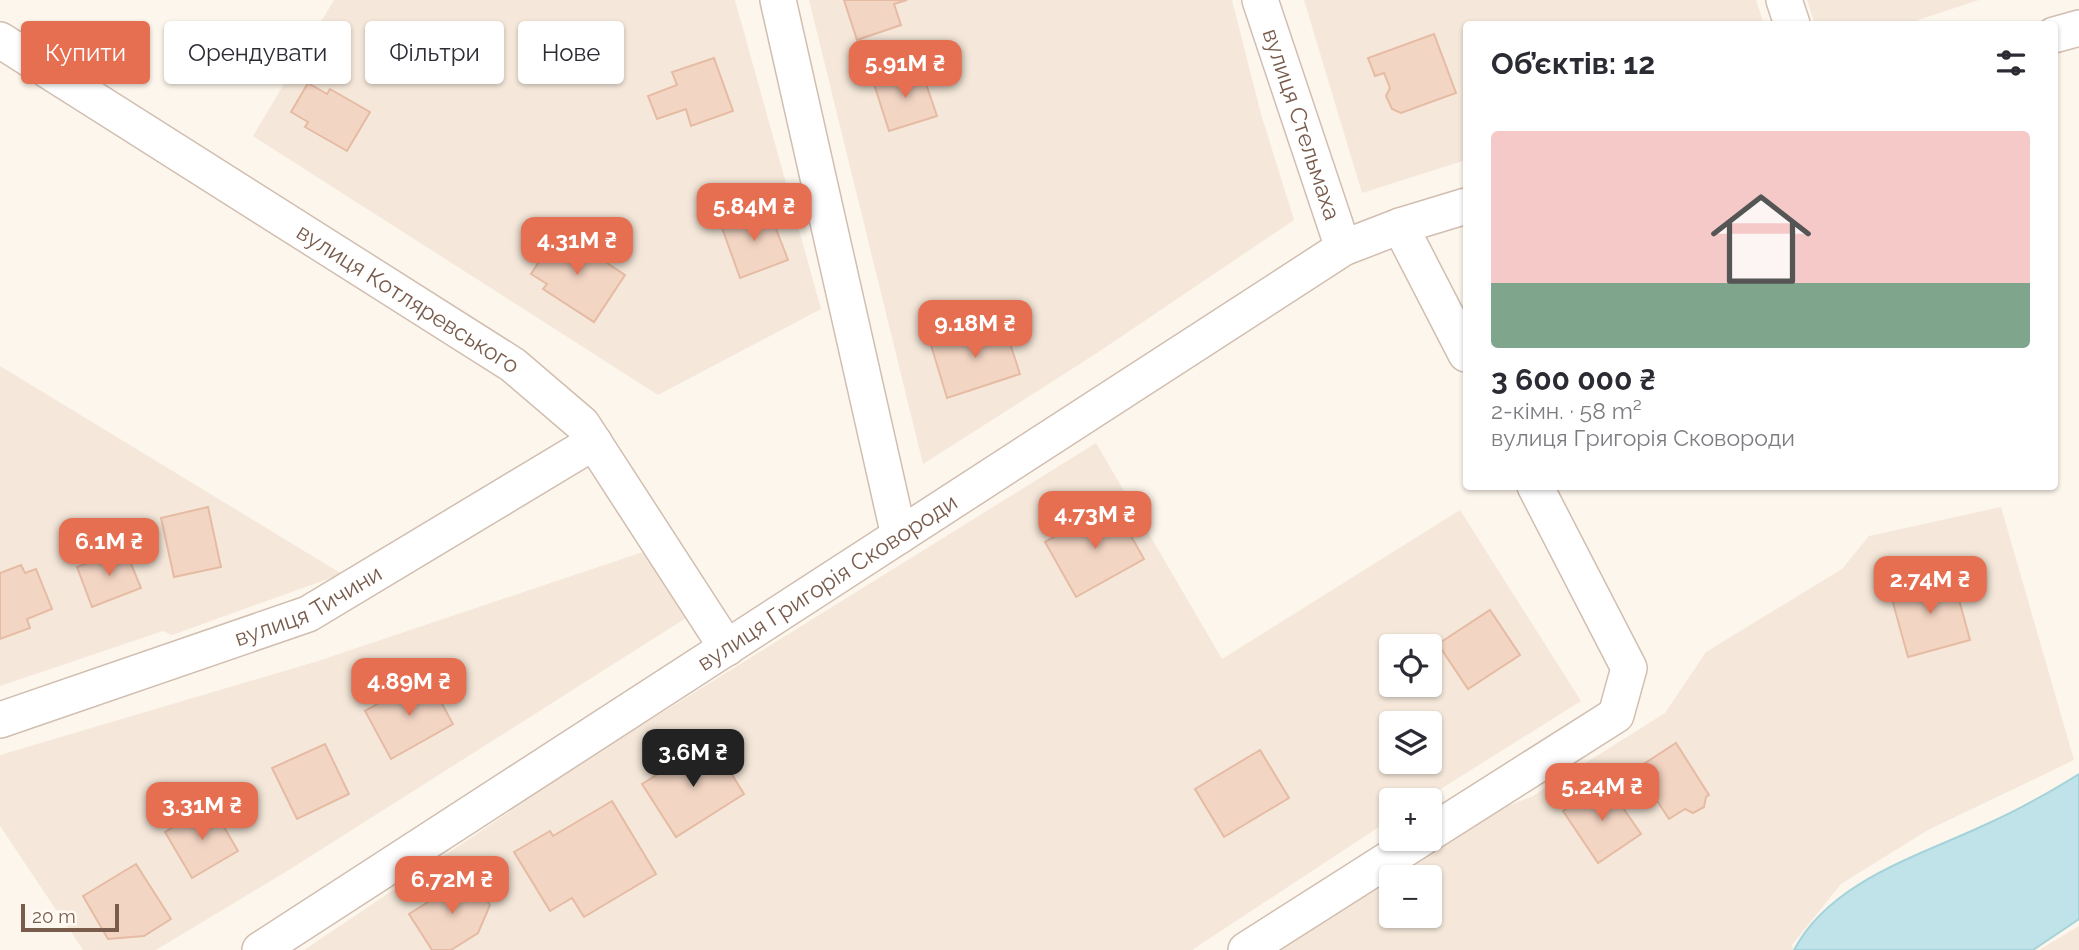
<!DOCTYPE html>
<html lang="uk">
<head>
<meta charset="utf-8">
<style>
  :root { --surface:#fff; --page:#f7f7f7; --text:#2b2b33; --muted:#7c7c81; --line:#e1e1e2; --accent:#e76f51 }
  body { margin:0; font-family:Raleway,sans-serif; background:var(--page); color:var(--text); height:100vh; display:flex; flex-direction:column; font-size:26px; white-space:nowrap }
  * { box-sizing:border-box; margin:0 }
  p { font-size:23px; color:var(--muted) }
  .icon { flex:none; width:38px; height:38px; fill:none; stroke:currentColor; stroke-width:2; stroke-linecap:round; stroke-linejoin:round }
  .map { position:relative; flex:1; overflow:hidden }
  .details { position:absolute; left:1463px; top:21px; width:595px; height:469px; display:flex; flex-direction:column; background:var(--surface); border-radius:7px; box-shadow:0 2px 5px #0004 }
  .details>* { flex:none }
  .top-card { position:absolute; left:21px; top:21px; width:665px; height:63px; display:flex; gap:14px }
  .tools { position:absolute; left:1379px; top:634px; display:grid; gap:14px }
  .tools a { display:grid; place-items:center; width:63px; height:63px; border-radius:7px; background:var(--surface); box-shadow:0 2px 5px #0004; font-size:35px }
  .scale { position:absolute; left:21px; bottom:18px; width:98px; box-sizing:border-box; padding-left:7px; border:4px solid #7a5c4d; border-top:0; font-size:19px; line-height:24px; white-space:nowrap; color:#7a5c4d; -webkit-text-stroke:5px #fffaf3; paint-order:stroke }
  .price { position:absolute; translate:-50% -60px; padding:0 16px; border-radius:14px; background:var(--accent); color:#fff; font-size:23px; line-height:46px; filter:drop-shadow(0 2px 4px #0008) }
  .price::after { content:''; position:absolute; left:50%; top:42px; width:21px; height:16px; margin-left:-10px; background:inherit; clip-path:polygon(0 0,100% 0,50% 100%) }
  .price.current { background:#222; color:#fff }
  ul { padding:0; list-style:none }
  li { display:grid; align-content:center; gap:14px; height:371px; padding:0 28px }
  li+li { border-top:2px solid var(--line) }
  li span { display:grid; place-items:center; height:217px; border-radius:7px; color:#555 }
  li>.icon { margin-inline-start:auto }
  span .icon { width:126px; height:126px; fill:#fffc; stroke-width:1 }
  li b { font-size:30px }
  h2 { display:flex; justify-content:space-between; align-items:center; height:84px; padding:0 28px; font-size:30px }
  .tag { padding:0 24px; border-radius:7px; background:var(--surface); box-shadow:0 2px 5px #0004; font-size:24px; line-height:63px }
  .tag.current { background:var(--accent); color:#fff }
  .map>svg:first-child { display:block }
  .residential { fill:#f5e8da; fill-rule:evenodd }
  .water { fill:#bfe3e8; stroke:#a5d3da; stroke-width:2 }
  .building { fill:#f3d5c3; stroke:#e6bba3; stroke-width:2 }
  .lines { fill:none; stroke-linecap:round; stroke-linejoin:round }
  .minor-casing { stroke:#d1beb0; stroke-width:38 }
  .minor { stroke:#fff; stroke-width:35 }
  .labels { text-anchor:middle; stroke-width:5; stroke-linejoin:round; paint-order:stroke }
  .street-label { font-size:23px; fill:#7a5c4d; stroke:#fffaf3 }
</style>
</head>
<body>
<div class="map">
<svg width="2079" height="950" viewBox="0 0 2079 950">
  <rect width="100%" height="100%" fill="#fdf6ec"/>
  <g class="residential">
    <polygon points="334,0 735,0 821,309 658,395 253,136"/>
    <polygon points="809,0 1232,0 1261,114 1294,220 1097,353 923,464"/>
    <polygon points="1304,0 1756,0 1764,24 1466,24 1466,160 1362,193"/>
    <polygon points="1807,0 1979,0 1906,24 1815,24"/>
    <polygon points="0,366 342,574 172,635 163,631 0,686"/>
    <path d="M1096 443 1222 659 1460 510 1581 701 1423 800H1391V819L1192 950H304L597 753ZM1391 646H1430V684H1391ZM1391 723H1430V761H1391Z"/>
    <path d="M2001 507 2074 760 1928 830 1841 884 1792 945 1793 950H1275L1462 824 1533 796 1665 713 1706 652 1842 569 1869 536ZM1391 877H1430V915H1391Z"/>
    <polygon points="646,551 686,618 292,868 156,950 83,950 0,826 0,755 318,661"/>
    <polygon points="2079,926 2079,950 2039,950"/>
  </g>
  <path class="water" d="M2079 774V919L2033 950H1794C1831 880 1922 855 1989 823 2020 809 2050 792 2079 774Z"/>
  <g class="building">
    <polygon points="844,0 907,0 894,4 901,25 857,40"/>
    <polygon points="1434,34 1456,93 1401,113 1392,109 1386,96 1390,88 1384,73 1375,76 1368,58"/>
    <polygon points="714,58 733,111 691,126 686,109 657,119 648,96 677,85 672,72"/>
    <polygon points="921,69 937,116 889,131 874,84"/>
    <polygon points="308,83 327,94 330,89 370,112 347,151 305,127 308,122 291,112"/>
    <polygon points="768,208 788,260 740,278 721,225"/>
    <polygon points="559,231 625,275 594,322 543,289 547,284 531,274"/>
    <polygon points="1003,322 1020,374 947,398 931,345"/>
    <polygon points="1113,504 1144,559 1076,597 1045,542"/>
    <polygon points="208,507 221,567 174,577 161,518"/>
    <polygon points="125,549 141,588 92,607 77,567"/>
    <polygon points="21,565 25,573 36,569 52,609 27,619 30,628 0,639 0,573"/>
    <polygon points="1952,574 1970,640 1908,657 1890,592"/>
    <polygon points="1490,610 1520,655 1468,689 1438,644"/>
    <polygon points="427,676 453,724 391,759 365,711"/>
    <polygon points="711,741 744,794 676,837 642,784"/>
    <polygon points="1676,743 1709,795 1706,797 1704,807 1693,813 1685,809 1669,819 1636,769"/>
    <polygon points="325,744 349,794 297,819 272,768"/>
    <polygon points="1260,750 1289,798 1224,837 1195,789"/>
    <polygon points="1606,783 1641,834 1598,863 1563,811"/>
    <polygon points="612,801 656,874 584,917 572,898 550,911 514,852 550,831 553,836"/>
    <polygon points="211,805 238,851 192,878 165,832"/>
    <polygon points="136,864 171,919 144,936 108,939 83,896"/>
    <polygon points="471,875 490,905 478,933 451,950 432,950 409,914"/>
  </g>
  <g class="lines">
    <defs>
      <g id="minor">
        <polyline points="778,0 899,536"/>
        <path id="s1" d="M1260 0 1343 248"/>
        <polyline points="1784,0 1792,24"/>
        <polyline points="2054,35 2079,28"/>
        <path id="s2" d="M0 40 513 365 582 424 727 648"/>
        <polyline points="1400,226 1466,354"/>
        <path id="s3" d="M0 720 308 614 594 442"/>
        <polyline points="1430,833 1616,715 1629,668 1535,486"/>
        <path id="s4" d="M260 950 1343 248 1400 226 1466 206"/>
        <polyline points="1246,950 1422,838"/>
      </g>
    </defs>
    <use href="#minor" class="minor-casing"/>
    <use href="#minor" class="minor"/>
  </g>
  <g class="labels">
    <g class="street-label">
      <text dy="8" stroke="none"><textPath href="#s1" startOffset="131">вулиця Стельмаха</textPath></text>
      <text dy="8" stroke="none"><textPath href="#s2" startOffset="483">вулиця Котляревського</textPath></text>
      <text dy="8" stroke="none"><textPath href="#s4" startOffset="676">вулиця Григорія Сковороди</textPath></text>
      <text dy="8" stroke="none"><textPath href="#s3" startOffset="329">вулиця Тичини</textPath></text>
    </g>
  </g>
</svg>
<div class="tools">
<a><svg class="icon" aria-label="locate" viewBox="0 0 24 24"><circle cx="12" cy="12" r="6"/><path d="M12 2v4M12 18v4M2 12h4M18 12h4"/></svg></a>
<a><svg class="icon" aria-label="layers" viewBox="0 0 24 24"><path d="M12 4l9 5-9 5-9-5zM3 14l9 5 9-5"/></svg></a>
<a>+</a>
<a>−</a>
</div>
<div class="scale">20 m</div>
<b class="price" style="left:905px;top:100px">5.91M ₴</b>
<b class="price" style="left:754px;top:243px">5.84M ₴</b>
<b class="price" style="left:577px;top:277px">4.31M ₴</b>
<b class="price" style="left:975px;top:360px">9.18M ₴</b>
<b class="price" style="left:1095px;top:551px">4.73M ₴</b>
<b class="price" style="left:109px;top:578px">6.1M ₴</b>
<b class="price" style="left:1930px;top:616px">2.74M ₴</b>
<b class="price" style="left:409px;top:718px">4.89M ₴</b>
<b class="price current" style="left:693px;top:789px">3.6M ₴</b>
<b class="price" style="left:1602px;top:823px">5.24M ₴</b>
<b class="price" style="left:202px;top:842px">3.31M ₴</b>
<b class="price" style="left:452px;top:916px">6.72M ₴</b>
<div class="top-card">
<a class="tag current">Купити</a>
<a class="tag">Орендувати</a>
<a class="tag">Фільтри</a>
<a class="tag">Нове</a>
</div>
<section class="details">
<h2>Об’єктів: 12<svg class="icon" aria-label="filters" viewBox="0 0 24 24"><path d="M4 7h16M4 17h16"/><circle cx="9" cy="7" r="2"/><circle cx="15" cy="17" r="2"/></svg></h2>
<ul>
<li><span style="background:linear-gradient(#f6c9c9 70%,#7fa58c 0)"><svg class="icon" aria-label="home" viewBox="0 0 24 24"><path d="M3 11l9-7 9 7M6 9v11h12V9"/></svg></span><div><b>3 600 000 ₴</b><p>2-кімн. · 58 m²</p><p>вулиця Григорія Сковороди</p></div></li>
</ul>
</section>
</div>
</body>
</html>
